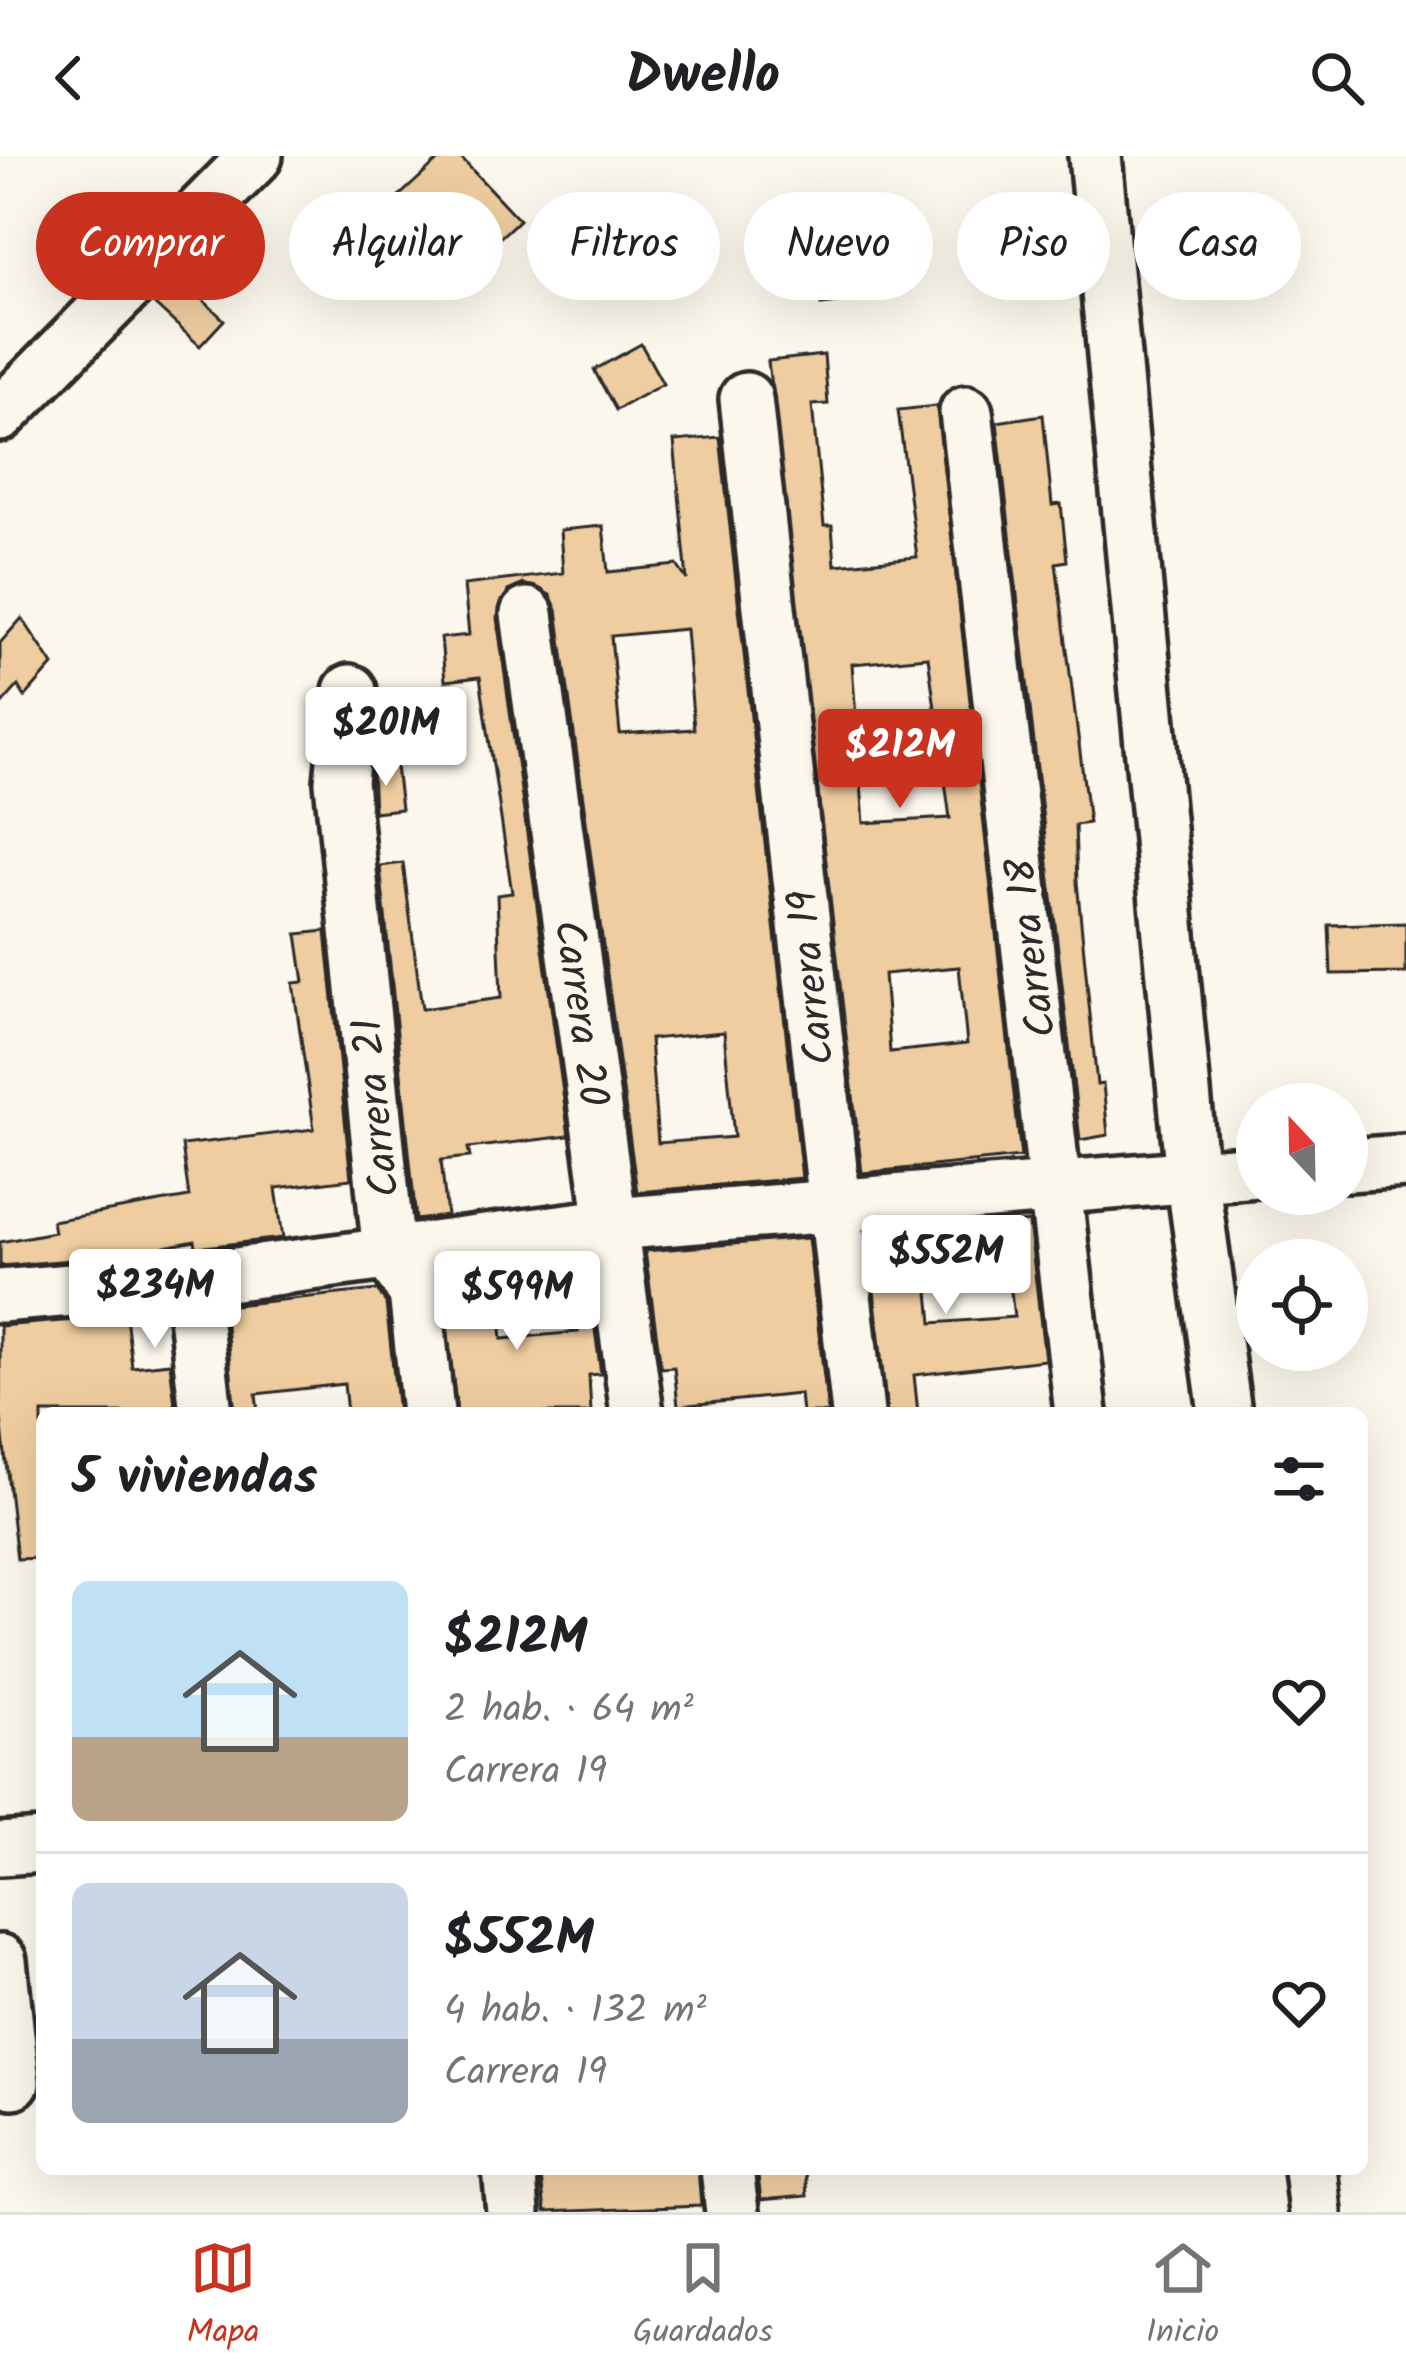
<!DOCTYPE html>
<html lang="es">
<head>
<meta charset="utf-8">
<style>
  :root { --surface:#fff; --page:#f2f2f2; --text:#202124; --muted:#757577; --line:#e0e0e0; --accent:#c8321e }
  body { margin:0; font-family:Kalam,sans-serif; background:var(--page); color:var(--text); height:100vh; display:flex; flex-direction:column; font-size:45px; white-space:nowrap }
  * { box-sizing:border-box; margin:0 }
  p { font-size:39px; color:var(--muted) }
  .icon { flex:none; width:66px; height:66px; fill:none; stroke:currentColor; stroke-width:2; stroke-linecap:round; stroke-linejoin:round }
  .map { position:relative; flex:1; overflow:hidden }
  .sheet { position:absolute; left:36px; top:1251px; width:1332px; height:768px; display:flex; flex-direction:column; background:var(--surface); border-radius:18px; box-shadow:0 12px 48px #0002 }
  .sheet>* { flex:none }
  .top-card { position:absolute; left:36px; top:36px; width:1335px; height:108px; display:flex; gap:24px }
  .needle { width:78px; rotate:338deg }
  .controls { position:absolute; left:1236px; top:927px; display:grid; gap:24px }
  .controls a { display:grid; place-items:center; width:132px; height:132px; border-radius:50%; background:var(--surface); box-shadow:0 12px 48px #0002; font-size:60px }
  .price { position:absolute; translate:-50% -102px; padding:0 27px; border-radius:12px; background:#fff; color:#222; font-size:39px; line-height:78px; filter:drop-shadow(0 3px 6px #0008) }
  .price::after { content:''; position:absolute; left:50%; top:72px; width:36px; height:27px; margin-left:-18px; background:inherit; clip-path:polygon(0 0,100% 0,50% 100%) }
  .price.selected { background:var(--accent); color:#fff }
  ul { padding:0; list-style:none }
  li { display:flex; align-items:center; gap:36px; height:300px; padding:0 36px }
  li+li { border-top:3px solid var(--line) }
  li span { display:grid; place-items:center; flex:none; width:336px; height:240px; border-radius:18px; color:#555 }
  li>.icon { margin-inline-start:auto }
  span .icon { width:144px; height:144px; fill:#fffc; stroke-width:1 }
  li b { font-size:51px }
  h2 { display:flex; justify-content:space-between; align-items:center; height:144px; padding:0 36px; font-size:51px }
  .tag { padding:0 42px; border-radius:54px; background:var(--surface); box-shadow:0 12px 48px #0002; font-size:42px; line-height:108px }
  .tag.selected { background:var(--accent); color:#fff }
  header { display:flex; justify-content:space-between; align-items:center; height:156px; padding:0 36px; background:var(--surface); font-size:54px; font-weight:700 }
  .tab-bar { display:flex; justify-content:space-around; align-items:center; height:168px; border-top:3px solid var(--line); background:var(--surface); font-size:33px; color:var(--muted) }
  .tab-bar a { display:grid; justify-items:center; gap:6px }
  .tab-bar .selected { color:var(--accent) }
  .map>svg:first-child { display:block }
  .building { fill:#efcda0; stroke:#2b2b2b; stroke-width:3; fill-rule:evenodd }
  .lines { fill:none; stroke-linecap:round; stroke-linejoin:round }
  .street-casing { stroke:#2b2b2b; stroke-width:60 }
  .street { stroke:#fbf7ec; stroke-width:51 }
  .labels { text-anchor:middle; stroke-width:10; stroke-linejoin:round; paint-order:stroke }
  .street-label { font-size:42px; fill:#2b2b2b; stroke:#fbf7ec }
</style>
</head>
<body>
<header><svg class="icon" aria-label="back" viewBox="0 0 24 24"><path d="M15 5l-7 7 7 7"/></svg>Dwello<svg class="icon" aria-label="search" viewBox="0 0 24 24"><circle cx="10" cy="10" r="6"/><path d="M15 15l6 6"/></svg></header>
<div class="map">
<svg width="1406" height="2056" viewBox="0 0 1406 2056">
  <rect width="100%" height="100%" fill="#fbf7ec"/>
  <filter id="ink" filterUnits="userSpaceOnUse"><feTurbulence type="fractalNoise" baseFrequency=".00833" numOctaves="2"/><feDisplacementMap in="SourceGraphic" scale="24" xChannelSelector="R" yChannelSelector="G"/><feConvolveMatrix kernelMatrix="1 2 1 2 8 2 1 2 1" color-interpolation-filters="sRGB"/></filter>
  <g filter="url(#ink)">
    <g class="building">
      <polygon points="443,0 459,0 519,64 491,90 473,71 446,96 397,42"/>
      <polygon points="867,86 873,143 821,149 815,92"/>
      <polygon points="179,121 224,164 200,190 153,147"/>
      <polygon points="641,188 663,228 616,254 594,214"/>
      <path d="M824 199 828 248 812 249 824 370H832L835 409 917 401 898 254 937 250 1021 1001 862 1017 768 205ZM928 501 950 662 864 667 852 508ZM959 811 967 888 890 896 884 818Z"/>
      <polygon points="1043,259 1052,349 1061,348 1067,405 1056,407 1089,667 1075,669 1077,726 1097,929 1103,928 1108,979 1080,984 997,266"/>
      <path d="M720 281 802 1022 637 1036 557 454 550 439 524 428 508 435 497 462 569 980 468 992 470 1001 441 1004 447 1060 416 1064 380 710 403 707 422 853 501 842 497 739 512 737 480 521 445 525 441 482 469 479 464 429 563 417 560 374 603 370 608 416 677 409 687 424 674 285ZM686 473 694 573 620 578 611 480ZM724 876 734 981 658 987 650 883Z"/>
      <polygon points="22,462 53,509 25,541 18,530 0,550 0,487"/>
      <polygon points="396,610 401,653 374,656 372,613"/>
      <polygon points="1406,767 1406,817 1331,818 1329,769"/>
      <polygon points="326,775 351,1023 276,1032 283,1082 196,1092 195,1085 120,1100 0,1110 0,1086 54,1076 52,1065 189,1041 182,989 314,973 293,827 304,826 297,778"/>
      <polygon points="1029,1066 1045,1204 914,1219 918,1257 887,1257 868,1077 923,1073 932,1167 1014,1161 1003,1069"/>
      <polygon points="808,1082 828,1257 802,1257 800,1238 678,1250 674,1211 661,1212 645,1095"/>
      <polygon points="586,1108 601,1218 589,1219 591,1257 457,1257 441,1121 496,1115 502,1183 578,1176 573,1109"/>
      <polygon points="377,1134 386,1147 398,1257 347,1257 344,1228 256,1238 258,1257 235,1257 224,1150"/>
      <polygon points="126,1160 132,1211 170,1207 176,1257 42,1257 42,1402 17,1403 0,1254 0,1170"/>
      <polygon points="540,2013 698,2013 701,2050 545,2056"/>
      <polygon points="757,2013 805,2013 807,2040 761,2044"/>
    </g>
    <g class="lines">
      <defs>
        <g id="street">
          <polyline points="1095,0 1192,1020 1225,1257"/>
          <polyline points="746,243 858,1257"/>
          <polyline points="966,256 1081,1257"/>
          <polyline points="0,259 256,0"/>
          <polyline points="527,458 637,1257"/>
          <polyline points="350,535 341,626 389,1098 415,1136 428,1257"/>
          <polyline points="1347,1009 1406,1005"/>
          <polyline points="191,1124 206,1257"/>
          <polyline points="0,1140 191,1124 613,1068 1257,1015"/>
          <polyline points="0,1693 42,1690"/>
          <polyline points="0,1805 13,1926"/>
          <polyline points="509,2013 513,2056"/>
          <polyline points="727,2013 732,2056"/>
          <polyline points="1310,2013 1315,2056"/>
        </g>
      </defs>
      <use href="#street" class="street-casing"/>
      <use href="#street" class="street"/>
    </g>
  </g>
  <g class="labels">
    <g class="street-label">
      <text transform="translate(1029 792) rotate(-97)" y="15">Carrera 18</text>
      <text transform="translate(809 822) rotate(-96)" y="15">Carrera 19</text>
      <text transform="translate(583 857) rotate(82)" y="15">Carrera 20</text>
      <text transform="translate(374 952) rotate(-96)" y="15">Carrera 21</text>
    </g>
  </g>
</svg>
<div class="controls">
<a><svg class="needle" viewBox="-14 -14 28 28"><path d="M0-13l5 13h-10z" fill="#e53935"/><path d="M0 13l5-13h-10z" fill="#757577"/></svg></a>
<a><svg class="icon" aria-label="locate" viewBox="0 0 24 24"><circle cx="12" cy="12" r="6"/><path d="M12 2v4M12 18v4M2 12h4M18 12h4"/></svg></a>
</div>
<b class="price" style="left:386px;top:633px">$201M</b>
<b class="price selected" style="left:900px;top:655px">$212M</b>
<b class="price" style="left:946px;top:1161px">$552M</b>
<b class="price" style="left:155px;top:1195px">$234M</b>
<b class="price" style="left:517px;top:1197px">$599M</b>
<div class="top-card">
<a class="tag selected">Comprar</a>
<a class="tag">Alquilar</a>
<a class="tag">Filtros</a>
<a class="tag">Nuevo</a>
<a class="tag">Piso</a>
<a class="tag">Casa</a>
</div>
<section class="sheet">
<h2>5 viviendas<svg class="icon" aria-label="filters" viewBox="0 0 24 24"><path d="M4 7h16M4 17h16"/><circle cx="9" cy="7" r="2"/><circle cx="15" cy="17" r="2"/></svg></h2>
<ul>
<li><span style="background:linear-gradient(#bfe0f5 65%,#b9a48a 0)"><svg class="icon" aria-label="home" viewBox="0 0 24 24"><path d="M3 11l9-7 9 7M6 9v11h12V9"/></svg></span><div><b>$212M</b><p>2 hab. · 64 m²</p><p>Carrera 19</p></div><svg class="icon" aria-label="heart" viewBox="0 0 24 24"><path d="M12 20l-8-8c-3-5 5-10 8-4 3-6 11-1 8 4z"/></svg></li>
<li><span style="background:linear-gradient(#c9d6e8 65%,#9aa5b1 0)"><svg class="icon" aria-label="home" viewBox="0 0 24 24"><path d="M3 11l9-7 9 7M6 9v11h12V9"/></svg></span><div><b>$552M</b><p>4 hab. · 132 m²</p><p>Carrera 19</p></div><svg class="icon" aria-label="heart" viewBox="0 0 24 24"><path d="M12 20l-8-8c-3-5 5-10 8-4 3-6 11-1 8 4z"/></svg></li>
</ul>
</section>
</div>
<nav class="tab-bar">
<a class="selected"><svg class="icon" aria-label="map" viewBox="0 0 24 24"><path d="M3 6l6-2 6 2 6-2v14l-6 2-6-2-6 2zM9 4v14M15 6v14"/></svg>Mapa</a>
<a><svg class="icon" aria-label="saved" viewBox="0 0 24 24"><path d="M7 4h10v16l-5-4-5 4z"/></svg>Guardados</a>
<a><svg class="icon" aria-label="home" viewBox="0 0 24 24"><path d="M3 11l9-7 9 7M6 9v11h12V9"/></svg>Inicio</a>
</nav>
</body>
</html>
